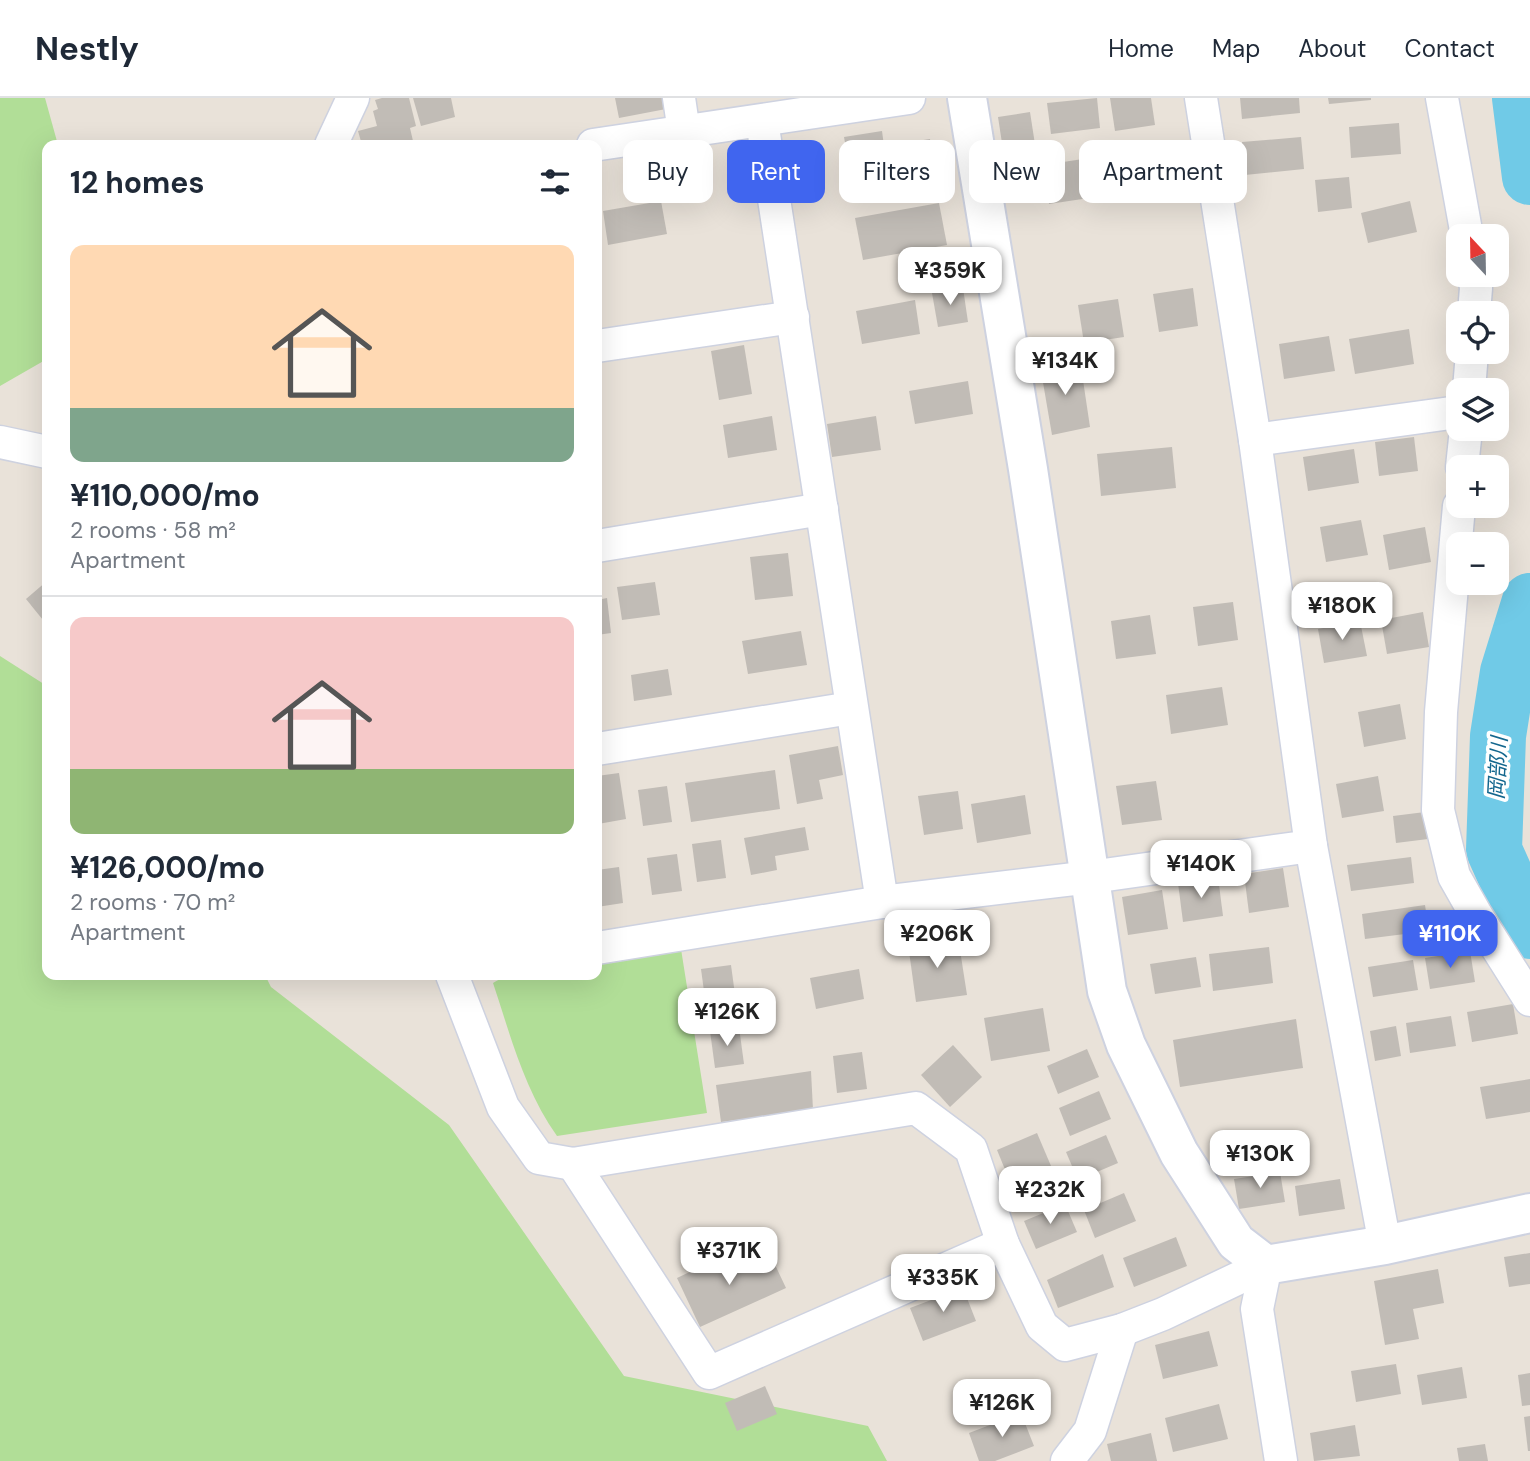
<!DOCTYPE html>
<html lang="en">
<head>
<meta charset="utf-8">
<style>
  :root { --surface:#fff; --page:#f6f6f7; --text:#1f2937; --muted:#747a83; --line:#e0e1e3; --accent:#4065ef }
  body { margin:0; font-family:"DM Sans","Noto Sans JP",sans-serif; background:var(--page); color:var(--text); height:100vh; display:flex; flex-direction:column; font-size:26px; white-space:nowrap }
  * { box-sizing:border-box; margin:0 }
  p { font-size:23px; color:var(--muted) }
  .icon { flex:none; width:38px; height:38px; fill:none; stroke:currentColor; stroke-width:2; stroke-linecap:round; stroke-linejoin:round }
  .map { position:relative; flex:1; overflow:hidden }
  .details { position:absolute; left:42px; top:42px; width:560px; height:840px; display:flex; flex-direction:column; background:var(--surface); border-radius:14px; box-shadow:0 7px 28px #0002 }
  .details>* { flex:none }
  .guide { position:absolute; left:623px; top:42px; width:665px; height:63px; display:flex; gap:14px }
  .needle { width:46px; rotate:338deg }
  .buttons { position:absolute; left:1446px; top:126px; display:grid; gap:14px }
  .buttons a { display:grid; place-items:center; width:63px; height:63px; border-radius:14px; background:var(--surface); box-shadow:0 7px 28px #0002; font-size:35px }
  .price { position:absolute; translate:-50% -60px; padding:0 16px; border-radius:14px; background:#fff; color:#222; font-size:23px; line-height:46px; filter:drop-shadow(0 2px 4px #0008) }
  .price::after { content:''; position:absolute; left:50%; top:42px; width:21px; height:16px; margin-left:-10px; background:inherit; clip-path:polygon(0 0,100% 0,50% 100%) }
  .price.active { background:var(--accent); color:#fff }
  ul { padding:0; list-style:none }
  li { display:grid; align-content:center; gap:14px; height:371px; padding:0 28px }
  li+li { border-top:2px solid var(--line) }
  li span { display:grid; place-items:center; height:217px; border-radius:14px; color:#555 }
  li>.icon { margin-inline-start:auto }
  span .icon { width:126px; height:126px; fill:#fffc; stroke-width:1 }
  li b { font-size:30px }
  h2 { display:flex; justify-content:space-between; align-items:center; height:84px; padding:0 28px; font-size:30px }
  .chip { padding:0 24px; border-radius:14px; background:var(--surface); box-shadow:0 7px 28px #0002; font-size:24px; line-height:63px }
  .chip.active { background:var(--accent); color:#fff }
  header { display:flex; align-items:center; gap:42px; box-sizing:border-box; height:98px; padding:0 35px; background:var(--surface); border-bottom:2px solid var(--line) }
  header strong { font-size:33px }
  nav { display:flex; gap:38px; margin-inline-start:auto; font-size:24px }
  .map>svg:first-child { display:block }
  .green { fill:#b1de97 }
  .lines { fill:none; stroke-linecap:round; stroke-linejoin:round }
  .river { stroke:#70cae7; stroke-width:56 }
  .building { fill:#c1bcb6 }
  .minor-casing { stroke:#ced2e0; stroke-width:35 }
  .tertiary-casing { stroke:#ced2e0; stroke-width:42 }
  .minor { stroke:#fff; stroke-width:32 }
  .tertiary { stroke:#fff; stroke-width:38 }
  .labels { text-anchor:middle; stroke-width:7; stroke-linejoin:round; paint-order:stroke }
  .water-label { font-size:21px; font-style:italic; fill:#14678e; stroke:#fff }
</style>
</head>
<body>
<header>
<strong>Nestly</strong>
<nav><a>Home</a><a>Map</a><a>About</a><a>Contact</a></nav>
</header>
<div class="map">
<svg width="1530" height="1363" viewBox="0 0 1530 1363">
  <rect width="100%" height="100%" fill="#e9e2d9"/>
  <g class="green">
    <polygon points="0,0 45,0 58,47 47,47 47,261 0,288"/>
    <polygon points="0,558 47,588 47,877 265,877 271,889 449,1027 624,1278 868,1328 887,1363 0,1363"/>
    <path d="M681 851 707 1015 557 1038C524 991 511 939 493 885 512 870 572 877 597 877V864Z"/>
  </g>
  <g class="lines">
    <g class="river">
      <polyline points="1520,0 1530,79"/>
      <polyline points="1530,503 1508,574 1498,638 1494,752 1530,833"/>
    </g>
  </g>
  <g class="building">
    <polygon points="382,0 409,0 416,28 410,30 413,43 398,47 362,47 358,33 377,28 373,13 378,11 375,2"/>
    <polygon points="413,0 451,0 455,19 421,28"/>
    <polygon points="615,0 663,0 666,11 619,20"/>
    <polygon points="1097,0 1100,30 1051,36 1047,5"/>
    <polygon points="1110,0 1151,0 1155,27 1115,33"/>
    <polygon points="1240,0 1299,0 1300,15 1242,21"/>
    <polygon points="1328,0 1371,0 1371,2 1329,6"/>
    <polygon points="1030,14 1036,53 1004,58 998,19"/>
    <polygon points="1399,25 1401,56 1351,60 1349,29"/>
    <polygon points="882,33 884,48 930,41 936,79 885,88 882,69 850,73 844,39"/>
    <polygon points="1301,39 1304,71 1245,77 1242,44"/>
    <polygon points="1149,51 1154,89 1115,95 1109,56"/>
    <polygon points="1083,61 1089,100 1049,106 1043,67"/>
    <polygon points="1349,79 1352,110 1318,114 1315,82"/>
    <polygon points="661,103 667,136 608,147 603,113"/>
    <polygon points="1410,103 1417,134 1368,145 1361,115"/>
    <polygon points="939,105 947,147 863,162 855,120"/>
    <polygon points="963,190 968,224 938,229 932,195"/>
    <polygon points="1193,190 1198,228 1159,234 1153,196"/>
    <polygon points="1118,201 1124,239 1084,245 1078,207"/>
    <polygon points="915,202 920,236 862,246 856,213"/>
    <polygon points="1409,231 1414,266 1355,276 1349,241"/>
    <polygon points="1329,238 1335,273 1284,281 1279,246"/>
    <polygon points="744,247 752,296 719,302 711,253"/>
    <polygon points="1080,262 1090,329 1052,337 1040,267"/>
    <polygon points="968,283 973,316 915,326 909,293"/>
    <polygon points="772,318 777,352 728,360 723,327"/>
    <polygon points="876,318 881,352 832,359 827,326"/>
    <polygon points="1414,339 1418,373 1379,378 1375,344"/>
    <polygon points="1172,349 1176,390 1101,398 1097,356"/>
    <polygon points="1354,351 1359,385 1308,393 1303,359"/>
    <polygon points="1361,422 1368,457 1326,464 1320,429"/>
    <polygon points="1425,429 1431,464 1389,472 1383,437"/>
    <polygon points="788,455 793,498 755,502 750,459"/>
    <polygon points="47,483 47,527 26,501"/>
    <polygon points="655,484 660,517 622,522 617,489"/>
    <polygon points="607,500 611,535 597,537 597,502"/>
    <polygon points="1233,504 1238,542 1198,548 1193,509"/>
    <polygon points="1423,514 1429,549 1387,556 1381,522"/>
    <polygon points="1150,517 1156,556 1116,561 1111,523"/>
    <polygon points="1360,523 1367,558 1324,565 1318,531"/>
    <polygon points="801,533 807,567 748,576 742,543"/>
    <polygon points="668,571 672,597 634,603 631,577"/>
    <polygon points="1222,589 1228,627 1171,636 1166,597"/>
    <polygon points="1400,606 1406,641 1364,649 1358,614"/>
    <polygon points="838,648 843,677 819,682 823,701 797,706 789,657"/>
    <polygon points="775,672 780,711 691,724 685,685"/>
    <polygon points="619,675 626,721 598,726 597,678"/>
    <polygon points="1378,678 1384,713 1342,720 1336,686"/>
    <polygon points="1156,683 1162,722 1122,727 1116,688"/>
    <polygon points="667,688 672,724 643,728 638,692"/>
    <polygon points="958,693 963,731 924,737 918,698"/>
    <polygon points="1025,697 1031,736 977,745 971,706"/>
    <polygon points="1425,714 1428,741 1396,745 1393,718"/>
    <polygon points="805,729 809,752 775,758 777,772 751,777 744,740"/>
    <polygon points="721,742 726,780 697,784 692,746"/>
    <polygon points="677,756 682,793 652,797 647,760"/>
    <polygon points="1411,759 1414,785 1351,793 1347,767"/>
    <polygon points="619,769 623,805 597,809 597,772"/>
    <polygon points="1283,770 1289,809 1249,815 1244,776"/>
    <polygon points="1218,779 1223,818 1183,824 1178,785"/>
    <polygon points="1162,792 1168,831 1128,837 1122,799"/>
    <polygon points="1425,807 1429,833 1365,841 1362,816"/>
    <polygon points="958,839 967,897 916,904 908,846"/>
    <polygon points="1269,849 1273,885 1213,893 1209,856"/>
    <polygon points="1470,853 1475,884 1430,891 1425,860"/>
    <polygon points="1196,859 1201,889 1155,896 1150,866"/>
    <polygon points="1413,862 1418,892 1373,899 1368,869"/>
    <polygon points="731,867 736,904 706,908 701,871"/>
    <polygon points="859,871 864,901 816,911 810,880"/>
    <polygon points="1513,906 1518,936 1472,944 1467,914"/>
    <polygon points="1043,910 1050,953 991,963 984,920"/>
    <polygon points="1451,918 1456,948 1410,955 1406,925"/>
    <polygon points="1296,921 1303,970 1180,989 1173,942"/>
    <polygon points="1396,928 1401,958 1375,963 1370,933"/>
    <polygon points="739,929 744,966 715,970 710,933"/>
    <polygon points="953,947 982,979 950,1009 921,977"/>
    <polygon points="1087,951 1099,979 1058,996 1047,968"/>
    <polygon points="862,954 867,991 837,995 833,958"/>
    <polygon points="811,973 813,1012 721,1024 716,987"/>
    <polygon points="1530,981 1530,1014 1486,1021 1480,989"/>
    <polygon points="1099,993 1111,1021 1070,1038 1059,1010"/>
    <polygon points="1037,1035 1054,1075 1013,1091 997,1052"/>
    <polygon points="1106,1037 1118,1065 1078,1082 1066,1054"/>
    <polygon points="1280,1074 1285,1104 1239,1111 1234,1081"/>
    <polygon points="1340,1081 1345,1111 1299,1118 1295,1088"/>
    <polygon points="1124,1095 1136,1123 1095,1140 1084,1112"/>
    <polygon points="1065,1106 1077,1134 1036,1151 1024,1123"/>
    <polygon points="1176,1139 1187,1168 1134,1189 1123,1160"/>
    <polygon points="769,1154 786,1190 700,1229 677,1180 717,1161 724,1175"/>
    <polygon points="1530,1155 1530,1186 1509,1189 1504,1159"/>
    <polygon points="1103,1156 1114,1189 1058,1210 1047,1182"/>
    <polygon points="1438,1171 1444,1205 1413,1211 1419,1241 1385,1247 1374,1183"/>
    <polygon points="963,1190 976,1223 923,1243 910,1210"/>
    <polygon points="1209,1233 1218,1268 1163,1281 1155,1247"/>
    <polygon points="1396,1266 1401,1296 1356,1304 1351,1273"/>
    <polygon points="1462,1269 1467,1300 1422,1307 1417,1277"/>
    <polygon points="1530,1275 1530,1307 1522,1308 1518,1277"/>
    <polygon points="765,1288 777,1316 737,1333 725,1305"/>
    <polygon points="1219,1306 1228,1341 1173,1354 1165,1320"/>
    <polygon points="1021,1315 1034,1348 995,1363 979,1363 969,1335"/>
    <polygon points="1530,1318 1530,1353 1528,1353 1524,1319"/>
    <polygon points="1355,1327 1360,1358 1314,1363 1310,1335"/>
    <polygon points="1151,1335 1157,1363 1111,1363 1107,1346"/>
    <polygon points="1485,1346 1488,1363 1459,1363 1457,1350"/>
  </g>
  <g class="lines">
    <defs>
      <g id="minor">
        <polyline points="679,0 684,34"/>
        <polyline points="1201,0 1255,342 1311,748 1385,1147"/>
        <polyline points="1442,0 1467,138"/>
        <polyline points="762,23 882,804"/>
        <polyline points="331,47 353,0"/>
        <polyline points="593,47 909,0"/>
        <polyline points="1474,177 1476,190 1474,215"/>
        <polyline points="597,248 793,219"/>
        <polyline points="1469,292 1472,254"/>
        <polyline points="1255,342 1458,314"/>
        <polyline points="0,344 47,354"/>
        <polyline points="1462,369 1466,331"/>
        <polyline points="1459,408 1441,614 1438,712 1454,778 1475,815 1530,902"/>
        <polyline points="597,448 822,411"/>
        <polyline points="597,651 851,610"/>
        <polyline points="597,850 882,804 1091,779 1311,748"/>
        <polyline points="452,877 503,1009 539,1060 573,1066 916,1010 971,1051 1003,1146 1042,1228 1065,1247 1122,1232 1163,1216 1266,1167"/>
        <polyline points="573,1066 709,1275 1003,1146"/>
        <polyline points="1266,1167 1257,1211 1281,1363"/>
        <polyline points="1067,1363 1090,1333 1122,1232"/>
      </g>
      <polyline id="tertiary" points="967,0 1028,371 1107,893 1126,947 1179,1055 1236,1144 1266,1167 1385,1147 1530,1115"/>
    </defs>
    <use href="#minor" class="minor-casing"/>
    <use href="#tertiary" class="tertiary-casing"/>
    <use href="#minor" class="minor"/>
    <use href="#tertiary" class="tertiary"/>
  </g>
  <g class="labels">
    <g class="water-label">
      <text transform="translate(1498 670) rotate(-87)" y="7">岡部川</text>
    </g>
  </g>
</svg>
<div class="buttons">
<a><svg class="needle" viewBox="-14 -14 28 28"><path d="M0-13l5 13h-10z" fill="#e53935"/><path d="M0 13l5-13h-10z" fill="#747a83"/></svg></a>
<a><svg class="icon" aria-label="locate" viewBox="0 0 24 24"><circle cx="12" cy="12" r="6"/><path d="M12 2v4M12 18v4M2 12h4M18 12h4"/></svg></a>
<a><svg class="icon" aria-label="layers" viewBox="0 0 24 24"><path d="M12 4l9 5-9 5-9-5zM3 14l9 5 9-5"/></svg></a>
<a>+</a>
<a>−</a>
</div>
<b class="price" style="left:950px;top:209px">¥359K</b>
<b class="price" style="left:1065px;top:299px">¥134K</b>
<b class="price" style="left:1342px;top:544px">¥180K</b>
<b class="price" style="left:1201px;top:802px">¥140K</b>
<b class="price" style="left:937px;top:872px">¥206K</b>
<b class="price active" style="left:1450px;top:872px">¥110K</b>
<b class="price" style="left:727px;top:950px">¥126K</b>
<b class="price" style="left:1260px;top:1092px">¥130K</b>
<b class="price" style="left:1050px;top:1128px">¥232K</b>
<b class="price" style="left:729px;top:1189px">¥371K</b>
<b class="price" style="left:943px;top:1216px">¥335K</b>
<b class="price" style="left:1002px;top:1341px">¥126K</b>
<div class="guide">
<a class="chip">Buy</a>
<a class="chip active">Rent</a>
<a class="chip">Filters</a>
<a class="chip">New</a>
<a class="chip">Apartment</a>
</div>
<section class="details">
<h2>12 homes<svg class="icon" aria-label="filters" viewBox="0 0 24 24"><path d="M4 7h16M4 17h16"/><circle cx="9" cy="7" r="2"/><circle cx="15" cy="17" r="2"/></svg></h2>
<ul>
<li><span style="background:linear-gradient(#ffd9b3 75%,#7fa58c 0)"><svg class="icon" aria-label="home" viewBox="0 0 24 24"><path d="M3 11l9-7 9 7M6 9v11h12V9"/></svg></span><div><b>¥110,000/mo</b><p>2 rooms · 58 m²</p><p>Apartment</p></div></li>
<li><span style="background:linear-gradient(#f6c9c9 70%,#8fb573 0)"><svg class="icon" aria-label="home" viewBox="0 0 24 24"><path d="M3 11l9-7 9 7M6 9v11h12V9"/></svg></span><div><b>¥126,000/mo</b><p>2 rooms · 70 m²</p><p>Apartment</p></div></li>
</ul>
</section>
</div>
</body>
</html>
